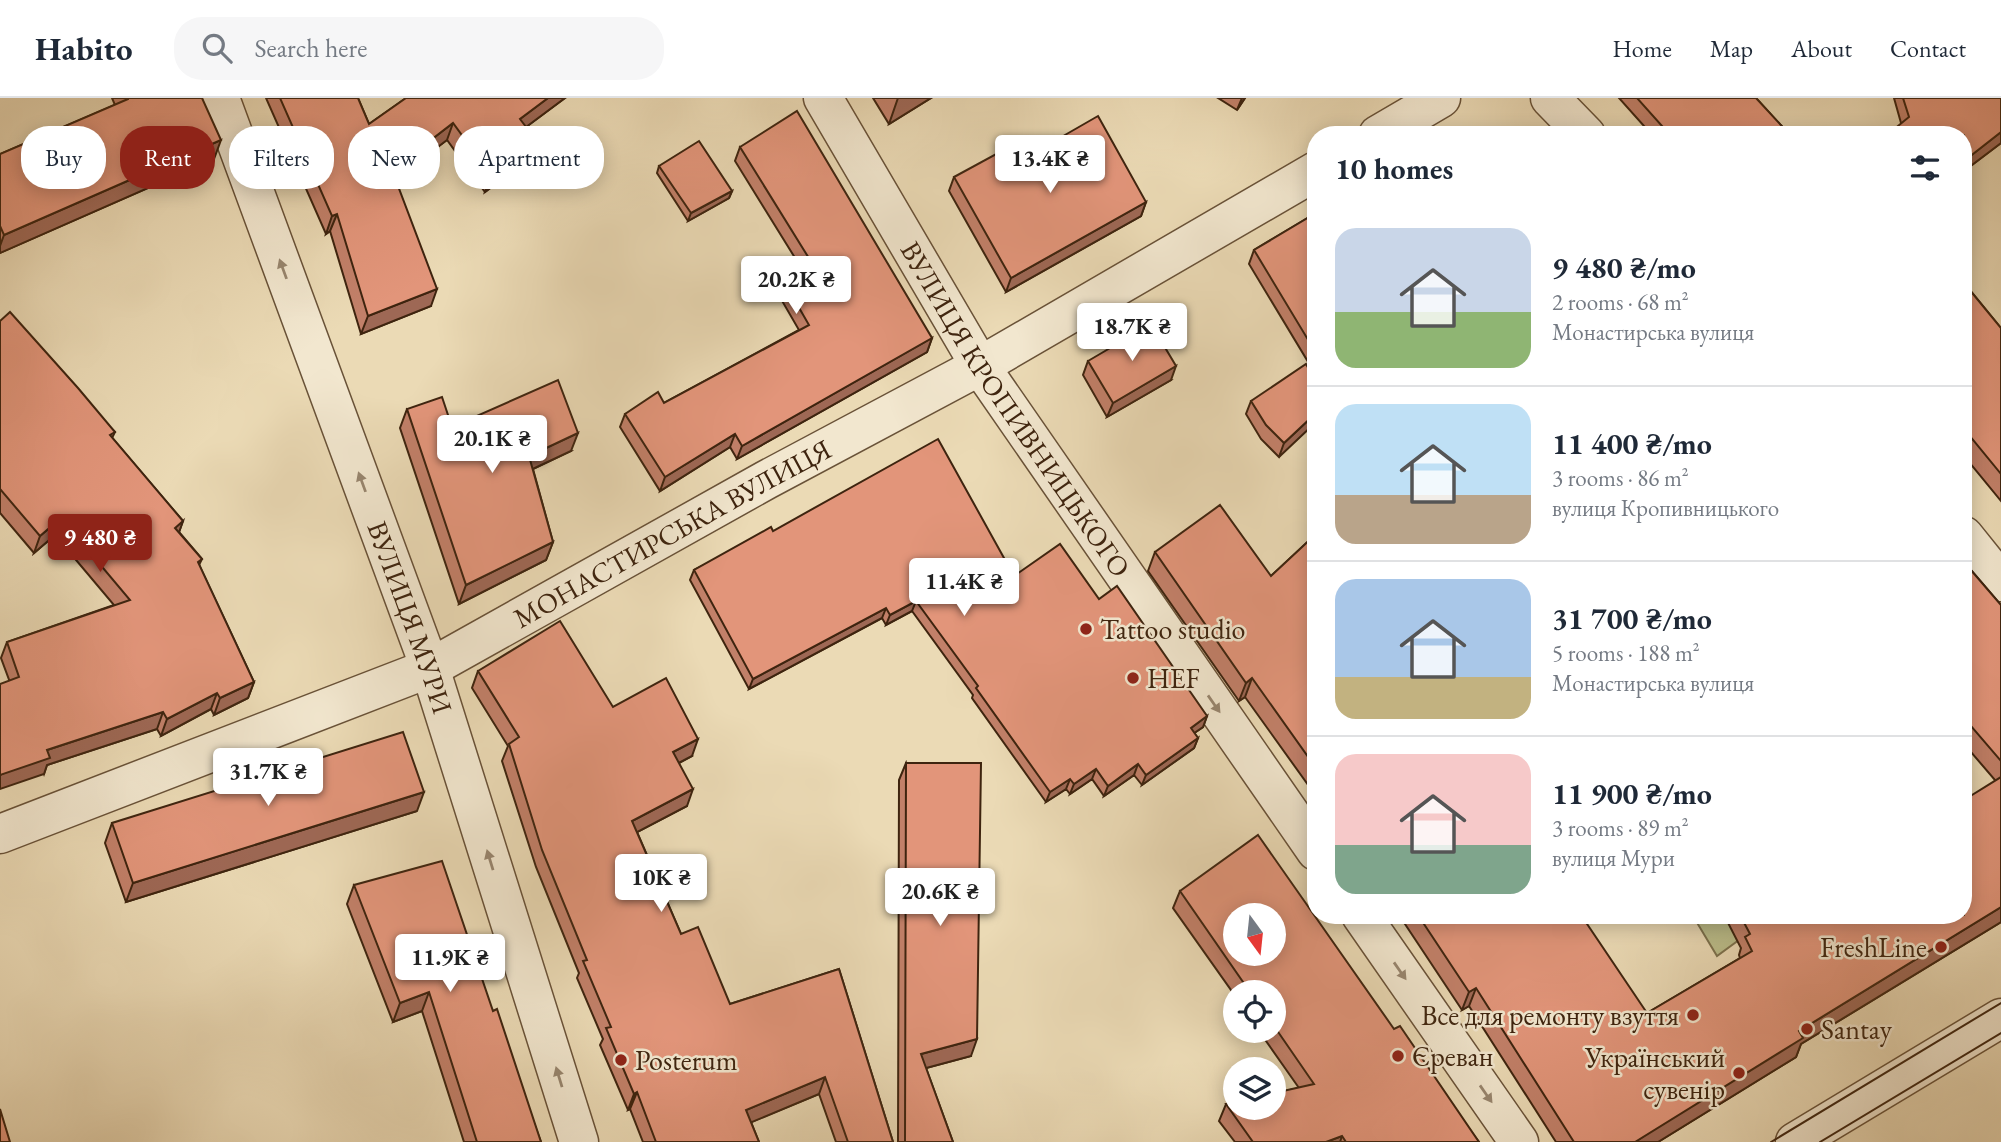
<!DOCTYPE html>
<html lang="en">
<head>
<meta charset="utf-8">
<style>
  :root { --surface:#fff; --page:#f6f6f7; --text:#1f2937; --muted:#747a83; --line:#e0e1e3; --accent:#8f2418 }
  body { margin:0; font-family:"EB Garamond",serif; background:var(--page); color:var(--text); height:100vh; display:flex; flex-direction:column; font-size:26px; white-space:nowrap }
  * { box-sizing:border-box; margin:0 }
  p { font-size:23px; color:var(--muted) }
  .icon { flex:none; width:38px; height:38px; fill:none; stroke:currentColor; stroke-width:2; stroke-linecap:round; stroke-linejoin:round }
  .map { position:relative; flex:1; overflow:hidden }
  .panel { position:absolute; left:1307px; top:28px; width:665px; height:798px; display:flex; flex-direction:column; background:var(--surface); border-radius:28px; box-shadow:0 4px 18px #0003 }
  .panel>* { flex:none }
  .guide { position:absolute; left:21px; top:28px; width:665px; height:63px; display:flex; gap:14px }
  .needle { width:46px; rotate:165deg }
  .controls { position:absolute; left:1223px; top:805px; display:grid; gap:14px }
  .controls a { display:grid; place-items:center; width:63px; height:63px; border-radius:50%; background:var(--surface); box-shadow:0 4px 18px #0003; font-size:35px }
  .price { position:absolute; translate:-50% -60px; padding:0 16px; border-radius:7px; background:#fff; color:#222; font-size:23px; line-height:46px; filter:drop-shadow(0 2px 4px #0008) }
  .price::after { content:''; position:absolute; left:50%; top:42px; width:21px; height:16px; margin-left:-10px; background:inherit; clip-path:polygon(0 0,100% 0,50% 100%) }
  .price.on { background:var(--accent); color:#fff }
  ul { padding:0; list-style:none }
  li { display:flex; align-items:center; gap:21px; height:175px; padding:0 28px }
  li+li { border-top:2px solid var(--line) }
  li span { display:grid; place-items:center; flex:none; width:196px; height:140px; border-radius:21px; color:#555 }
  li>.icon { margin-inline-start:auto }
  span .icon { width:84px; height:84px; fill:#fffc; stroke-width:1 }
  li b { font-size:30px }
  h2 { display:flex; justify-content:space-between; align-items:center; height:84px; padding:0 28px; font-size:30px }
  .tag { padding:0 24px; border-radius:28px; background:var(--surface); box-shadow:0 4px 18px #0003; font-size:24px; line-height:63px }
  .tag.on { background:var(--accent); color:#fff }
  header { display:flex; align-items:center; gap:42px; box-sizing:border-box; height:98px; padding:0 35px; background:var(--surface); border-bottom:2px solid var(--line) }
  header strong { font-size:33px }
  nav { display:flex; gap:38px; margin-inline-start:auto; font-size:24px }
  .search { width:490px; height:63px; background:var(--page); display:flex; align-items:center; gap:18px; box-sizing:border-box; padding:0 24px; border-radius:28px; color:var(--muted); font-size:26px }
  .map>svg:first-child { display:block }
  .green { fill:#bbbe8b; stroke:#7c714d; stroke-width:2 }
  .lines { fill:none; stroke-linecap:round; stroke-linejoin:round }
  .minor-casing { stroke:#695238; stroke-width:41 }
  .minor { stroke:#f2e7cf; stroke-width:38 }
  .tram { stroke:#3e240f; stroke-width:2 }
  .wall { fill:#c28069; stroke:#3e240f; stroke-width:2 }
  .shaded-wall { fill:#9e6855; stroke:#3e240f; stroke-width:2 }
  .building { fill:#e2957a; stroke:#3e240f; stroke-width:2; fill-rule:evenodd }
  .oneway { fill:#98866f }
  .poi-dot { fill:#8f2418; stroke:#f2e7cf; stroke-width:2.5 }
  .labels { text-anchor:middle; stroke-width:5; stroke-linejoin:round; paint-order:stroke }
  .street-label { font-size:28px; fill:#3e240f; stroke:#f2e7cf }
  .poi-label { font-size:28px; fill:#3e240f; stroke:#f2e7cf; text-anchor:start }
</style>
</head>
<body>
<header>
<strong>Habito</strong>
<div class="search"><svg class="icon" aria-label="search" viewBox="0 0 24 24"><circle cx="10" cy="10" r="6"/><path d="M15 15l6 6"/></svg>Search here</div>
<nav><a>Home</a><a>Map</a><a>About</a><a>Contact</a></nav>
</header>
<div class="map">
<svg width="2001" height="1044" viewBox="0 0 2001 1044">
  <rect width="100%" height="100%" fill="#ebdab5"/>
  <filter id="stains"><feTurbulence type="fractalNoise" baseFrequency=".00286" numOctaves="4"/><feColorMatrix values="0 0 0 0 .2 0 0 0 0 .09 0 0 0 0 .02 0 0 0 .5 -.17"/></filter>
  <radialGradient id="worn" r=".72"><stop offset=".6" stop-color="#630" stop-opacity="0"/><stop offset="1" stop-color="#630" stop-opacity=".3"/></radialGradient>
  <polygon class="green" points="1707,817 1773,817 1717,858 1696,823"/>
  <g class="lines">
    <defs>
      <g id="minor">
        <path id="s1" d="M220 0 430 570 579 1044"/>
        <path id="s2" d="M823 0 980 268 1316 753"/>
        <polyline points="1550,0 1586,37"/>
        <polyline points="1378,37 1441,0"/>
        <polyline points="1964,438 2001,484"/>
        <path id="s3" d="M0 736 430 570 766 382 980 268 1316 73"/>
        <polyline points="1361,817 1519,1044"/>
        <polyline points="1795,1044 2001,920"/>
      </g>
    </defs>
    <use href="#minor" class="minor-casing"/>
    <use href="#minor" class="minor"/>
    <g class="tram">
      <polyline points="1771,1044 2001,905"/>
      <polyline points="1820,1044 2001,935"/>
    </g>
  </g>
  <g class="wall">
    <polygon points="112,0 202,0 214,61 0,155 0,56 115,7"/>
    <polygon points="266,0 358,0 369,26 406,0 565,0 526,29 530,60 485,94 447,42 395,81 431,208 361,236 330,133 326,136"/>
    <polygon points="873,0 931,0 889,26"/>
    <polygon points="1218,0 1245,0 1237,12"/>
    <polygon points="1619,0 1756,0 1790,37 1652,37"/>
    <polygon points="1894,0 2001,0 2001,45 1964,73 1901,25"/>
    <polygon points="740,49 932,240 927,254 737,361 730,349 660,393 620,329 625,316 664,305 799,232 781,201 786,187 805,176 735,63"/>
    <polygon points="1018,64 1146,104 1141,118 1006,194 949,93 954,79"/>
    <polygon points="659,68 732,93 729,100 688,123 657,75"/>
    <polygon points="1316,115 1316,270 1313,272 1249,166 1254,152"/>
    <polygon points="1964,185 2001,230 2001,403 1964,358"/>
    <polygon points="0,223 115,334 112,340 183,423 179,434 202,461 199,467 254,584 248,600 214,617 211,611 161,638 157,631 47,667 44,676 1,560 7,544 114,507 55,437 34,455 0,415"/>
    <polygon points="1088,263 1171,282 1107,319 1083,277"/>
    <polygon points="1316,284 1279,359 1261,341 1246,316 1251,303"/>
    <polygon points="407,311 452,329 571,353 533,371 553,444 546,462 459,506 400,330"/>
    <polygon points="773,433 1014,478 1099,501 1207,618 1203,629 1194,635 1198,640 1194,650 1142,687 1134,677 1104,698 1092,681 1070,696 1066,691 1046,704 972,600 973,597 912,513 886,527 882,520 749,591 690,482 694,472"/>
    <polygon points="1316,436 1316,698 1245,599 1239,603 1148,473 1155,454 1271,478"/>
    <polygon points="1964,464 2001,507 2001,824 1801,946 1796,959 1658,1044 1556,1044 1469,908 1462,912 1399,817 1547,817 1551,823 1647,915 1740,860 1739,857 1741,850 1724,817 1964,817 1995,682 1964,646"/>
    <polygon points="478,573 613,609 692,658 679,665 687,708 637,734 681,836 730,906 839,871 893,1044 836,1044 819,996 751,1024 759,1044 643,1044 630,1011 628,1012 600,947 603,941 577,880 579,875 536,769 502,663 508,648 472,590"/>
    <polygon points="906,665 971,958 926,970 953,1044 898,1044 899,682"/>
    <polygon points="417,713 126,804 105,745 112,725"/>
    <polygon points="354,787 493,913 541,1044 464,1044 422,913 393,924 347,806"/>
    <polygon points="1180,793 1394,931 1479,1044 1235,1044 1219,1023 1226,1006 1299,990 1259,933 1274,933 1274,894 1236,894 1236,899 1173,810"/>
  </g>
  <g class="shaded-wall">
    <polygon points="548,0 565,0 514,38 520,21"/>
    <polygon points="898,0 931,0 889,26"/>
    <polygon points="1242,0 1245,0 1237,12"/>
    <polygon points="453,25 447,42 385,89 392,72"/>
    <polygon points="2001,34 2001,45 1964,73 1964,63"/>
    <polygon points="221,42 214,61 0,155 0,148 4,137"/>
    <polygon points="536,42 530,60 485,94 491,77"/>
    <polygon points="732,93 729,100 688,123 691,115"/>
    <polygon points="1146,104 1141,118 1006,194 1011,180"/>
    <polygon points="337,116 330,133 326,136 332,118"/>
    <polygon points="437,191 431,208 361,236 368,218"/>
    <polygon points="932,240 927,254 737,361 742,348"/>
    <polygon points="1176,268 1171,282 1107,319 1113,305"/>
    <polygon points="1316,315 1316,324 1279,359 1284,345"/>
    <polygon points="578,335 571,353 522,376 529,358"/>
    <polygon points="735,336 730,349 660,393 665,379"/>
    <polygon points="61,420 55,437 34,455 40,438"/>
    <polygon points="183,423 177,440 175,430"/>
    <polygon points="553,444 546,462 459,506 466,487"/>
    <polygon points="916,503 912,513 886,527 890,517"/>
    <polygon points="886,510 882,520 749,591 753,581"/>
    <polygon points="1252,580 1245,599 1239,603 1246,585"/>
    <polygon points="254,584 248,600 214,617 220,600"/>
    <polygon points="217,595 211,611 161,638 167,621"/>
    <polygon points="163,614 157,631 47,667 44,676 0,691 0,677 47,652"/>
    <polygon points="1207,618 1203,629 1187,640 1191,630"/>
    <polygon points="1198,640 1194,650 1142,687 1146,677"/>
    <polygon points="698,641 692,658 667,671 673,654"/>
    <polygon points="1138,666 1134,677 1104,698 1108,688"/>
    <polygon points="1096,671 1092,681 1070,696 1074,686"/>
    <polygon points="1070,681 1066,691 1046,704 1050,694"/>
    <polygon points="693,691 687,708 626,740 632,723"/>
    <polygon points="424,694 417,713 126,804 133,785"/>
    <polygon points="2001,809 2001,824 1801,946 1796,959 1658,1044 1635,1044 1799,933"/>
    <polygon points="1476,890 1469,908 1462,912 1469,894"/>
    <polygon points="429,894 422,913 393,924 400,905"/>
    <polygon points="977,941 971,958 915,973 921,956"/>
    <polygon points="825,979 819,996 740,1029 746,1012"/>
    <polygon points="637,994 630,1011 628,1012 634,996"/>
    <polygon points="1342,1038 1340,1044 1326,1044"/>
  </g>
  <g class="building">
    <polygon points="128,0 202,0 221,42 4,137 0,128 0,56 128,1"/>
    <polygon points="280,0 358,0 369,26 406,0 548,0 520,21 536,42 491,77 453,25 392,72 437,191 368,218 337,116 332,118"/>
    <polygon points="1637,0 1756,0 1790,37 1670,37"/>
    <polygon points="1903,0 2001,0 2001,34 1964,63 1964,37 1887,37 1909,19"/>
    <polygon points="797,13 932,240 742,348 735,336 665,379 625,316 658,294 664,305 809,227 786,187 815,170 740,49"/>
    <polygon points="1098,18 1146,104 1011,180 954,79 1009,49 1018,64"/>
    <polygon points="699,43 732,93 691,115 659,68"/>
    <polygon points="1316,115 1316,255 1254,152"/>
    <polygon points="1964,185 2001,230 2001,376 1964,331"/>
    <polygon points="10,214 78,290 115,334 110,337 183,423 175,430 202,461 198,464 254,584 220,600 217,595 167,621 163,614 47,652 50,660 0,677 0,586 19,579 7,544 130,502 61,420 40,438 0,391 0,223"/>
    <polygon points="1151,226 1176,268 1113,305 1088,263"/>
    <polygon points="1306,266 1316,284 1316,315 1284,345 1266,327 1251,303"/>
    <polygon points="558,282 578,335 529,358 553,444 466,487 407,311 442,299 452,329"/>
    <polygon points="938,341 1014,478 1060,446 1099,501 1117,488 1207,618 1191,630 1198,640 1146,677 1138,666 1108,688 1096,671 1074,686 1070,681 1050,694 976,590 978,588 916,503 890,517 886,510 753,581 694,472 771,429 773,433"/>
    <polygon points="1220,407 1271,478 1316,436 1316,670 1252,580 1246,585 1155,454"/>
    <polygon points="1964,464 2001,507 2001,663 1964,620"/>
    <polygon points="560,523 613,609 666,580 698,641 673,654 693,691 632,723 681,836 698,829 730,906 839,871 893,1044 848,1044 825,979 746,1012 759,1044 656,1044 637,994 634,996 606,930 611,929 583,863 587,862 542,752 509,646 519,639 478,573"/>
    <polygon points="403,634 424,694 133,785 112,725"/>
    <polygon points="906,665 981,665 977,941 921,956 953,1044 905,1044"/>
    <polygon points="2001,679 2001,809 1799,933 1803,940 1635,1044 1574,1044 1476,890 1469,894 1418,817 1547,817 1551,823 1561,817 1581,817 1647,915 1752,853 1745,839 1750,836 1740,817 1964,817 1964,702"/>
    <path d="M1258 737 1394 931 1400 928 1479 1044H1346L1342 1038 1326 1044H1253L1226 1006 1236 1004V1010H1274V995L1314 986 1274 928V894H1250L1180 793ZM1236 817H1274V856H1236Z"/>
    <polygon points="442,763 493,913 497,911 541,1044 477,1044 429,894 400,905 354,787"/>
    <polygon points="0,1011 10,1044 0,1044"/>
  </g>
  <defs><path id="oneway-solid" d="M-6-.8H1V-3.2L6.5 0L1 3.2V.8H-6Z" transform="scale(1.75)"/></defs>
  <g class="oneway">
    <use href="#oneway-solid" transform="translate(283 171) rotate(-110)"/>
    <use href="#oneway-solid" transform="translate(362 384) rotate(-110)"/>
    <use href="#oneway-solid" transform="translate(1214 606) rotate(55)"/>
    <use href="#oneway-solid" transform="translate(490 762) rotate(-107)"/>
    <use href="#oneway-solid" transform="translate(1400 873) rotate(55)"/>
    <use href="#oneway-solid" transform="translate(559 979) rotate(-107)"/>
    <use href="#oneway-solid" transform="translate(1486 996) rotate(55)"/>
  </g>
  <g class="poi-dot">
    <circle cx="1086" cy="531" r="7"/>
    <circle cx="1133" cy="580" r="7"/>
    <circle cx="1941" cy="849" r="7"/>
    <circle cx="1693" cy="917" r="7"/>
    <circle cx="1807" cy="931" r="7"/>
    <circle cx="1398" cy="958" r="7"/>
    <circle cx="621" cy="962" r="7"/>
    <circle cx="1739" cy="975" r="7"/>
  </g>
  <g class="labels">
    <g class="street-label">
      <text dy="10" stroke="none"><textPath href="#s2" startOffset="366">ВУЛИЦЯ КРОПИВНИЦЬКОГО</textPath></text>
      <text dy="10" stroke="none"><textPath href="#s3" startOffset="738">МОНАСТИРСЬКА ВУЛИЦЯ</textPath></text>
      <text dy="10" stroke="none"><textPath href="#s1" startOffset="553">ВУЛИЦЯ МУРИ</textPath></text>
    </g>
    <g class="poi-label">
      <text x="1100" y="541">Tattoo studio</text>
      <text x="1147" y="590">HEF</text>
      <text x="1927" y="859" text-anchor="end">FreshLine</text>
      <text x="1679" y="927" text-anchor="end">Все для ремонту взуття</text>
      <text x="1821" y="941">Santay</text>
      <text x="1412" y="968">Єреван</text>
      <text x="1725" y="969" text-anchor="end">Український<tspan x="1725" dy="32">сувенір</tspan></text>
      <text x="635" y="972">Posterum</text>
    </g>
  </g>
  <rect width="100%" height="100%" filter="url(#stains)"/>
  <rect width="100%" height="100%" fill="url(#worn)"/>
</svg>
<div class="controls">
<a><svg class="needle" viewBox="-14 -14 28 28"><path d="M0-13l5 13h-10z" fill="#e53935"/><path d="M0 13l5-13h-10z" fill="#747a83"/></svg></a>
<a><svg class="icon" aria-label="locate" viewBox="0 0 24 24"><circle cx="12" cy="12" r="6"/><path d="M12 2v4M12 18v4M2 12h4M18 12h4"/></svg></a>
<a><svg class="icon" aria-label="layers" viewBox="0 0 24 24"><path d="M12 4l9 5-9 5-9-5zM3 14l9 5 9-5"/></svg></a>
</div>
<b class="price" style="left:1050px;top:97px">13.4K ₴</b>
<b class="price" style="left:796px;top:218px">20.2K ₴</b>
<b class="price" style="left:1132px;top:265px">18.7K ₴</b>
<b class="price" style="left:492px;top:377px">20.1K ₴</b>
<b class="price on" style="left:100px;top:476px">9 480 ₴</b>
<b class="price" style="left:964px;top:520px">11.4K ₴</b>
<b class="price" style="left:268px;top:710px">31.7K ₴</b>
<b class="price" style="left:661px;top:816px">10K ₴</b>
<b class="price" style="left:940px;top:830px">20.6K ₴</b>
<b class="price" style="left:450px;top:896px">11.9K ₴</b>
<div class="guide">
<a class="tag">Buy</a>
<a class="tag on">Rent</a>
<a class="tag">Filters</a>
<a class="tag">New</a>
<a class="tag">Apartment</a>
</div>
<section class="panel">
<h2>10 homes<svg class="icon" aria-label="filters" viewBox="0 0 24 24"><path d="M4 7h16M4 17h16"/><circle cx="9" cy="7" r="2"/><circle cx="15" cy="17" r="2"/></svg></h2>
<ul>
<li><span style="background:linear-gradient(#c9d6e8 60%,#8fb573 0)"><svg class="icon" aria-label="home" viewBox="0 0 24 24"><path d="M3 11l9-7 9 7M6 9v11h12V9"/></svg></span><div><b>9 480 ₴/mo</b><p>2 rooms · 68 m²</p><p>Монастирська вулиця</p></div></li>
<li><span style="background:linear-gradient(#bfe0f5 65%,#b9a48a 0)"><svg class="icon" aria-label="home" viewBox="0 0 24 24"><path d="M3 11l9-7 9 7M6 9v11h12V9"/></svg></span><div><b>11 400 ₴/mo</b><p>3 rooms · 86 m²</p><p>вулиця Кропивницького</p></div></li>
<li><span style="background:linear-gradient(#a9c7e8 70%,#c2b280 0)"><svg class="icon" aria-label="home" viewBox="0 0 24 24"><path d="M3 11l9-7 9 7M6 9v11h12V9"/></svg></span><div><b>31 700 ₴/mo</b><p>5 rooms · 188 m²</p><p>Монастирська вулиця</p></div></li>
<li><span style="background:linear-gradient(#f6c9c9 65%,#7fa58c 0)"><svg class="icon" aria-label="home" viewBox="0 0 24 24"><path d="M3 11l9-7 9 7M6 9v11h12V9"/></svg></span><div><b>11 900 ₴/mo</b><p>3 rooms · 89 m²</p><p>вулиця Мури</p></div></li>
</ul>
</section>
</div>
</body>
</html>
